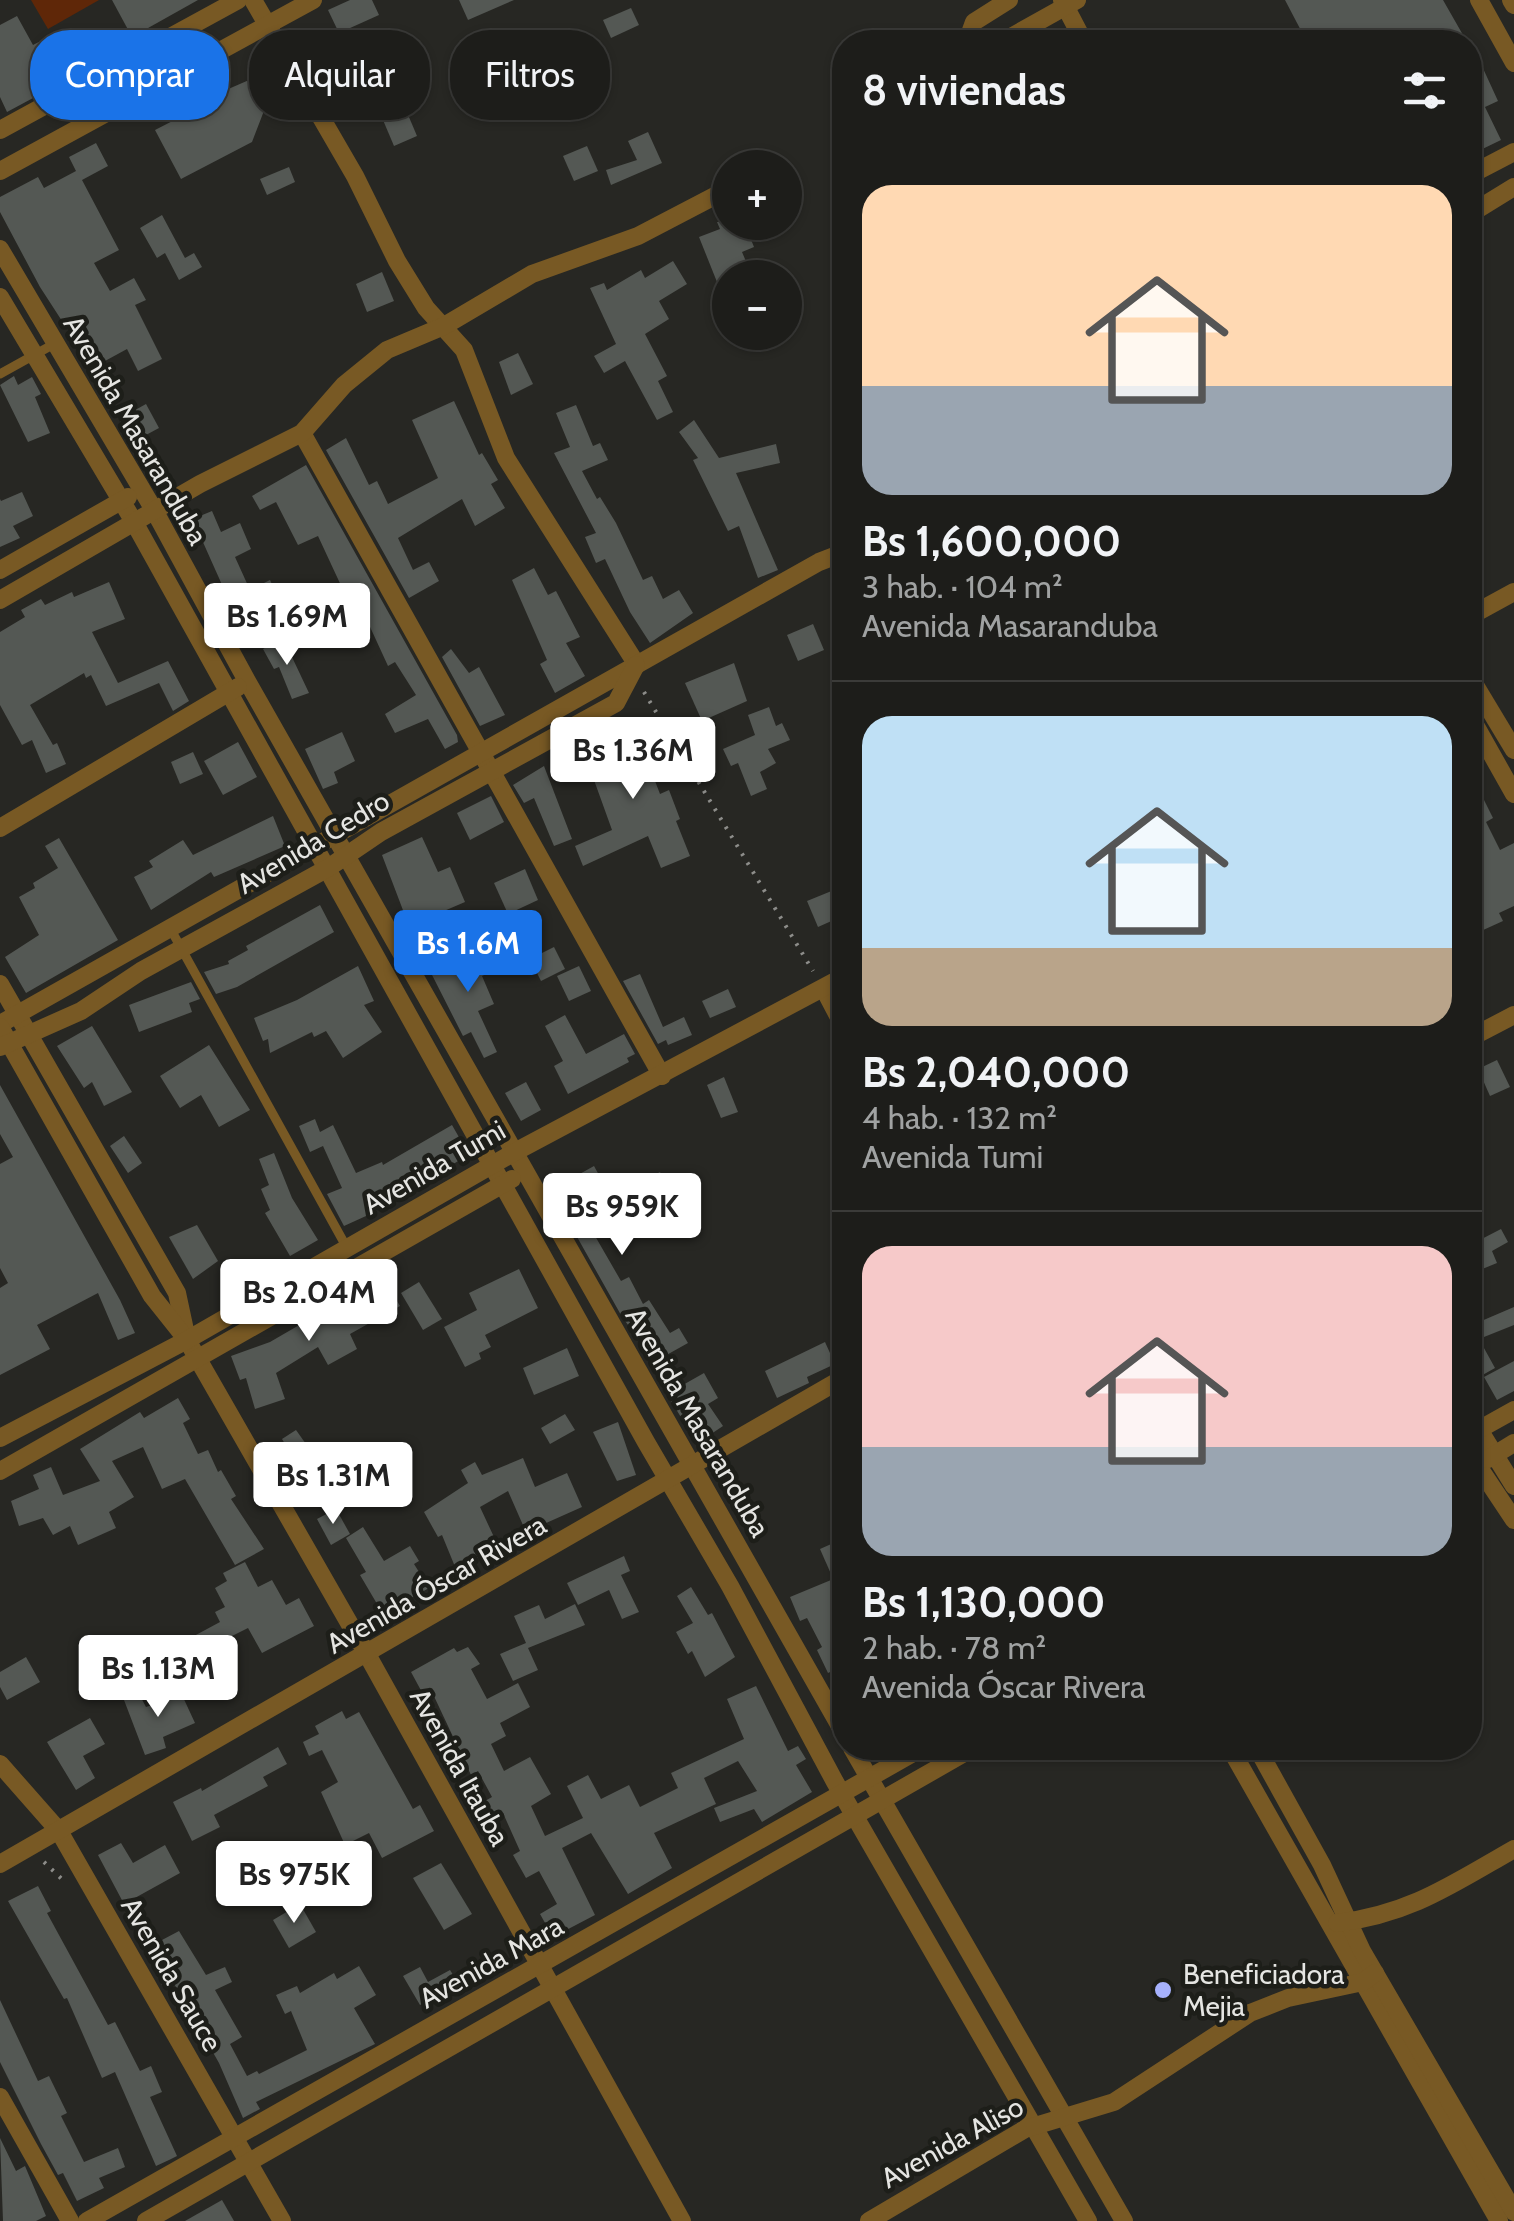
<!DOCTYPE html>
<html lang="es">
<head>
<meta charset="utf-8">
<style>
  :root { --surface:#1d1d1a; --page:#252623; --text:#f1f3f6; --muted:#a0a2a2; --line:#3b3b39; --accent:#1a73e8 }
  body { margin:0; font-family:Cabin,sans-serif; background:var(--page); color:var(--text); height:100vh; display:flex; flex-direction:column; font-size:38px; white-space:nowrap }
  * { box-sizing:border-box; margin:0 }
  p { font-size:32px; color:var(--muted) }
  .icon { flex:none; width:55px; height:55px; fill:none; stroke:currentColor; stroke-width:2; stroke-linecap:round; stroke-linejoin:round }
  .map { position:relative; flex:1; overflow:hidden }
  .side { position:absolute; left:832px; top:30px; width:650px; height:1730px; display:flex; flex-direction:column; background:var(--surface); border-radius:40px; box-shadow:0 2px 8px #0004,0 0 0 2px var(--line) }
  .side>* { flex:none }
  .top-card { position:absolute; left:30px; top:30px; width:652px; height:90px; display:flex; gap:20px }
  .controls { position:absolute; left:712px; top:150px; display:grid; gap:20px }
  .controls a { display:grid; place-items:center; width:90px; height:90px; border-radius:50%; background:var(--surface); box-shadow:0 2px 8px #0004,0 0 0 2px var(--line); font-size:50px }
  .price { position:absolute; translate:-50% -85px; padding:0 22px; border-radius:10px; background:#fff; color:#222; font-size:32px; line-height:65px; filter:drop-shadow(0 2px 5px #0008) }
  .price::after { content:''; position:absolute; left:50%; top:60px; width:30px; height:22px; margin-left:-15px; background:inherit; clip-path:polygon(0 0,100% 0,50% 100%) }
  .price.current { background:var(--accent); color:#fff }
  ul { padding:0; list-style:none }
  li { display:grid; align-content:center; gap:20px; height:530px; padding:0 30px }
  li+li { border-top:2px solid var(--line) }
  li span { display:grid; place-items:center; height:310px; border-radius:30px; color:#555 }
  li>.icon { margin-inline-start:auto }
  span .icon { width:180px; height:180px; fill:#fffc; stroke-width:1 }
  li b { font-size:42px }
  h2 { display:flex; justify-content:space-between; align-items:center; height:120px; padding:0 30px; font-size:42px }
  .tag { padding:0 35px; border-radius:40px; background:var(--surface); box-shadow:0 2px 8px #0004,0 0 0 2px var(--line); font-size:35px; line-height:90px }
  .tag.current { background:var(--accent); color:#fff }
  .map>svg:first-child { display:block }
  .green { fill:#5f2708 }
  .building { fill:#545854 }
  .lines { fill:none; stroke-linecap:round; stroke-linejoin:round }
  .path { stroke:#8d8d8a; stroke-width:4; stroke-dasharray:2.5 8; stroke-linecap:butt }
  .service { stroke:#785924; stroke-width:9 }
  .minor { stroke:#785924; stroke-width:18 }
  .poi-dot { fill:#a6b1fc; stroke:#1d1e19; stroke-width:4 }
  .labels { text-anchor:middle; stroke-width:9; stroke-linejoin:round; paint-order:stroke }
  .street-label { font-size:28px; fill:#e5e5e2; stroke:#1d1e19 }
  .poi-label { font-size:28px; fill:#e5e5e2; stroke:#1d1e19; text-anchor:start }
</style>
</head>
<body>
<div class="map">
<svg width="1514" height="2221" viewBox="0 0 1514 2221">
  <rect width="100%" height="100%" fill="#272723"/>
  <polygon class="green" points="31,0 99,0 48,29"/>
  <g class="building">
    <polygon points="112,0 198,0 132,37"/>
    <polygon points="350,0 372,0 379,15 339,33 328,10"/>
    <polygon points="459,0 514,0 468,20"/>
    <polygon points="1285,0 1443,0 1467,42 1360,42 1357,35 1343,42 1307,42"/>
    <polygon points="631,8 639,25 611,38 603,20"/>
    <polygon points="17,16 33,45 58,32 72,60 54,69 61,83 7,112 0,97 0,25"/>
    <polygon points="1470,40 1498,101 1485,107 1501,140 1470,155"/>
    <polygon points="263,74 272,90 252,142 181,179 155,130 192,111 188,105 224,86 226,90"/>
    <polygon points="378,79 392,108 367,120 352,91"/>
    <polygon points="406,110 417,136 394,146 383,120"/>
    <polygon points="648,132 662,163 611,185 606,170 637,160 628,141"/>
    <polygon points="96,143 108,166 82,180 119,250 94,263 110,291 134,278 146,300 135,305 162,359 138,371 127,349 105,361 99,351 86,358 40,287 0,212 0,197 38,177 44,188 76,171 69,157"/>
    <polygon points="587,146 598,171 574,181 563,156"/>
    <polygon points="289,167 295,182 267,195 260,179"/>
    <polygon points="162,215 185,258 194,253 202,267 179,280 165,253 157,258 140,228"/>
    <polygon points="717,222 744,222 754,247 742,252 753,278 730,278 729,312 699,237 720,229"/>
    <polygon points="673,261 687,284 659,301 669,319 645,334 667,376 658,381 673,412 657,420 625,361 604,373 594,356 616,344 590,288 604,283 607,290 641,270 645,278"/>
    <polygon points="382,272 394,301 367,312 356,284"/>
    <polygon points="518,353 533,384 511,395 499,362"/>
    <polygon points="14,376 18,385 32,377 41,394 35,397 50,433 28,442 0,385"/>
    <polygon points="454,401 479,455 482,453 498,480 491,484 505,508 475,526 462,499 398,538 413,570 429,562 439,581 409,598 326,450 346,438 369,485 377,481 388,504 438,478 412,420"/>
    <polygon points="146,404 159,428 131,443 119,419"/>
    <polygon points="576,405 593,446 600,443 608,460 582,471 597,499 600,497 616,523 643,580 652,576 663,599 679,590 693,613 650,643 630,612 605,559 596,563 585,537 596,533 554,453 570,447 556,413"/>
    <polygon points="694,420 719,458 776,444 780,463 736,473 778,570 758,578 739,526 728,531 693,460 698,458 679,432"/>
    <polygon points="306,465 457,735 458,742 445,749 428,719 395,733 385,714 416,695 395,662 388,666 365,616 357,620 318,536 298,545 276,502 260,510 252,496"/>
    <polygon points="22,492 33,516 13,526 20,538 0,547 0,499 1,501"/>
    <polygon points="212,511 221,532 240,523 251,549 235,557 250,590 270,580 281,603 232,627 218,600 227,596 202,540 192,544 183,523"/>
    <polygon points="534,568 548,595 556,591 580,637 566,643 585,676 555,693 540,664 547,660 512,580"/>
    <polygon points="109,582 125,619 92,632 118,683 168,661 189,701 173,711 159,683 106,706 91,675 86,678 84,673 30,705 53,745 57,743 66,764 46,773 32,740 22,745 0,705 0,632 25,617 21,610 41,599 45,605 72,592 74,597"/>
    <polygon points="813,624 824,650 798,661 787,635"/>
    <polygon points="283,638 309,693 292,699 279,667 274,669 263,649"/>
    <polygon points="451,649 469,673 479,667 505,715 480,726 442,657"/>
    <polygon points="734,663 747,701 702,721 685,683"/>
    <polygon points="769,707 776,726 782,723 790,740 768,749 776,763 760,772 767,789 751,796 738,763 731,766 723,749 755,735 748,715"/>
    <polygon points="631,718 660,794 669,790 680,819 676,821 690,856 661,868 648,836 583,866 575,846 612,830 594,780 611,772 595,734"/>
    <polygon points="342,732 355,761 334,772 338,783 323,789 305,749"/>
    <polygon points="238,742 257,777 223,795 204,761"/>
    <polygon points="193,752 203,774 180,784 171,762"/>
    <polygon points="544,766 572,839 554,846 534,798 524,803 513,785"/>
    <polygon points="1470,792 1473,798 1481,794 1493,818 1486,822 1500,850 1514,843 1514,906 1499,913 1503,921 1470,936 1470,918 1481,914 1470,894"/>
    <polygon points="491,796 504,822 470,840 457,813"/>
    <polygon points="273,816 285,846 214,877 211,872 151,910 134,877 153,867 149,861 183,840 193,855"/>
    <polygon points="422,837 438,872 450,867 465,902 409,926 382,855"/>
    <polygon points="59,838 118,940 26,993 5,957 39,935 19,897 35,888 33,883 58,868 45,846"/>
    <polygon points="525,869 538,900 508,914 494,883"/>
    <polygon points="834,890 845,915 818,927 807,901"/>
    <polygon points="320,905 334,932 237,987 216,994 204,972 229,964 228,961 248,950 246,946"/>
    <polygon points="554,947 565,969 541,981 530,959"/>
    <polygon points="460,952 468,966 494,952 502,966 482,976 494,1004 478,1011 497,1052 484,1058 471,1032 463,1036 429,969"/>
    <polygon points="358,966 374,1001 364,1005 382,1032 343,1058 326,1031 314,1037 312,1032 270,1053 268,1039 263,1041 254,1018 297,1000"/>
    <polygon points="579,966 591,991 569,1001 557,976"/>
    <polygon points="640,974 663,1027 684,1017 692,1035 668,1045 666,1040 658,1044 623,981"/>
    <polygon points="191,982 200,999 189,1003 192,1012 139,1032 129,1005"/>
    <polygon points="728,989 736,1007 710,1018 702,1001"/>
    <polygon points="565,1015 586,1054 624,1034 635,1054 627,1058 629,1062 568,1094 554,1066 563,1061 545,1026"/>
    <polygon points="92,1026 132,1092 104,1106 92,1082 84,1088 57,1046"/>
    <polygon points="209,1045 250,1110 219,1127 201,1095 180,1108 160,1076"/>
    <polygon points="1497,1060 1510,1087 1490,1096 1478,1069"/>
    <polygon points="724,1077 738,1112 721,1118 707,1085"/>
    <polygon points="526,1082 541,1110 521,1121 505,1093"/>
    <polygon points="0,1085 120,1300 135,1333 118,1340 98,1293 37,1325 50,1349 0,1375 0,1288 8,1283 0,1268 0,1164 13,1157 0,1134"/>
    <polygon points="315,1119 320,1132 333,1125 356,1173 382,1162 383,1165 452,1125 460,1139 451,1145 460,1160 426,1180 420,1171 371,1196 377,1211 344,1226 327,1194 342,1188 323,1146 310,1152 299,1126"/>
    <polygon points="124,1136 142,1163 128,1173 110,1146"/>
    <polygon points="274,1153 292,1198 318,1240 290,1256 265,1213 270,1210 261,1189 269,1185 259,1159"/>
    <polygon points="594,1166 611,1197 660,1172 668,1190 591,1229 621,1281 629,1277 643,1304 649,1300 670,1333 679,1328 688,1343 654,1362 621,1315 563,1212 589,1199 576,1176"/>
    <polygon points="197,1225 218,1261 193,1279 169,1237"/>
    <polygon points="1501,1229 1508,1242 1492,1251 1497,1263 1470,1274 1470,1245"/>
    <polygon points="519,1269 538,1308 485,1335 491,1347 479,1353 481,1359 465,1367 444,1327 477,1310 469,1293"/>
    <polygon points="419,1282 442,1319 423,1330 401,1293"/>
    <polygon points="387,1284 400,1306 350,1334 357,1349 328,1365 318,1347 276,1373 285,1399 255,1409 246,1378 240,1380 231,1356 270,1342 332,1306 336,1314"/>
    <polygon points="1514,1307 1514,1325 1479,1339 1495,1368 1470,1382 1470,1322 1472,1325"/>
    <polygon points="825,1342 835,1364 807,1377 809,1383 777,1398 765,1371"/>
    <polygon points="567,1348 579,1376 534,1395 523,1368"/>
    <polygon points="1514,1361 1514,1391 1497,1400 1484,1377"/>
    <polygon points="704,1373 718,1398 708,1404 723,1426 702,1440 686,1417 682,1419 667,1394"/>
    <polygon points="178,1398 190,1419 183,1423 198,1454 208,1450 218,1472 221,1470 236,1496 231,1499 264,1549 235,1565 185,1479 162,1489 143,1447 112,1461 134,1497 109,1512 116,1528 78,1545 70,1526 53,1535 43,1518 19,1526 11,1501 39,1489 33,1475 51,1467 63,1495 100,1481 80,1449 140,1412 144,1418"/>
    <polygon points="565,1414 575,1430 550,1444 541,1428"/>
    <polygon points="618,1422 636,1475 617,1481 593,1432"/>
    <polygon points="296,1430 328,1475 311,1487 282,1439"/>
    <polygon points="523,1458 535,1487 567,1473 582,1507 526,1532 508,1491 480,1507 500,1550 474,1561 477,1567 458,1574 442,1535 438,1537 424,1512 468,1483 461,1470 475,1462 482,1475"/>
    <polygon points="336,1509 350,1534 331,1545 317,1519"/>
    <polygon points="363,1527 384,1561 410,1546 419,1561 414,1564 429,1588 383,1614 360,1575 366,1572 346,1538"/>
    <polygon points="838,1541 845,1568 831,1574 820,1549"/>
    <polygon points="624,1556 630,1571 621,1575 639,1612 622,1619 609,1590 578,1605 567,1583"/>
    <polygon points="245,1562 258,1587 272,1580 286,1605 299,1598 314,1626 262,1653 248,1628 210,1647 218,1662 175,1689 159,1665 184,1648 181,1643 220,1622 215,1612 225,1607 215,1588 227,1581 223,1573"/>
    <polygon points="831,1580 845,1613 845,1665 828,1673 817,1650 822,1647 807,1618 800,1621 790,1597"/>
    <polygon points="691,1587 708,1615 712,1613 735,1657 705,1677 692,1651 688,1654 676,1632 693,1623 677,1596"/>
    <polygon points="575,1604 585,1625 528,1648 538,1670 513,1681 500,1654 526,1643 514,1616 539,1605 545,1619"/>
    <polygon points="468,1647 480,1664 471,1669 487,1699 518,1683 530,1707 500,1723 506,1736 491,1744 504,1771 530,1757 551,1794 531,1806 545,1836 583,1818 567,1786 588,1775 601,1799 629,1785 640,1807 678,1788 671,1773 744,1739 727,1699 756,1686 788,1751 798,1746 806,1759 796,1765 812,1792 762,1822 754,1809 720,1822 714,1808 757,1791 738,1761 704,1778 716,1804 654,1833 672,1868 628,1894 591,1833 562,1848 595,1915 553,1937 540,1914 557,1904 539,1871 526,1878 513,1855 520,1851 503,1813 487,1822 478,1805 492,1797 478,1771 471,1775 432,1692 424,1696 411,1672 454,1648 457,1652"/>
    <polygon points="26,1657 40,1682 7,1700 0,1687 0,1672"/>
    <polygon points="138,1692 146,1707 182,1695 195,1723 163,1737 166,1748 145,1755 124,1700"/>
    <polygon points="342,1711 346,1719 359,1712 413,1809 420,1805 434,1831 382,1858 369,1833 345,1845 321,1792 338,1782 322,1750 309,1756 303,1742 319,1734 315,1726"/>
    <polygon points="90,1718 105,1744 83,1756 95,1778 76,1790 47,1742"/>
    <polygon points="278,1747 287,1764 263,1777 268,1786 214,1815 220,1827 192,1841 173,1802 201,1788 202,1791"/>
    <polygon points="121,1843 133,1863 165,1845 180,1873 124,1904 98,1855"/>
    <polygon points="441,1863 472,1914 444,1930 413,1878"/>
    <polygon points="38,1886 51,1911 47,1913 108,2025 115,2022 140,2071 151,2066 162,2092 150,2097 177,2156 169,2160 156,2166 115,2072 102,2078 67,1998 64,1999 8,1901"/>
    <polygon points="300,1904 316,1932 289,1948 273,1920"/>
    <polygon points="179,1931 206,1975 225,1967 232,1982 215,1990 242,2037 230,2044 247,2076 257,2071 259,2074 307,2050 291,2011 285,2014 276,1995 297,1986 300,1993 334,1973 337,1979 359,1966 376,1995 354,2008 375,2044 256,2102 260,2109 243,2118 219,2063 172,1980 162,1985 145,1949"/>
    <polygon points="420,1967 428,1982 450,1970 458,1983 420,2005 403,1976"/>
    <polygon points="0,2000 38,2081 49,2076 67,2113 61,2116 84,2162 118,2148 125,2167 99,2178 104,2188 77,2201 63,2173 58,2175 41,2144 0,2062"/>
    <polygon points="0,2138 16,2171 25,2166 46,2216 36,2221 3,2221"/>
    <polygon points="222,2200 234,2221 185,2221"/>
  </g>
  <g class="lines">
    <g class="path">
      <polyline points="644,692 813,971"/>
      <polyline points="44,1862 66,1883"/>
    </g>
    <g class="service">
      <polyline points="0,374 54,344"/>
      <polyline points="170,928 347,1248"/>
    </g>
    <g class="minor">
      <polyline points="253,0 355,176 397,261 426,308 464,350 506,458 637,665"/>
      <polyline points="1062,0 1084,42"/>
      <polyline points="1479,0 1514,63"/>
      <polyline points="1511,0 1514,5"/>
      <polyline points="977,42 970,33 974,22 1009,0"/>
      <polyline points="1002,42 1077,0"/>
      <polyline points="0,130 238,0"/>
      <polyline points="0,171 313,0"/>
      <polyline points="1470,175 1514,152"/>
      <polyline points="1470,214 1514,187"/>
      <polyline points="0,249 154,510 247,681 845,1735"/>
      <polyline points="0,297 134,522 646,1442 730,1586 835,1782 1088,2221"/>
      <polyline points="302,433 662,1076"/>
      <polyline points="0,570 128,497"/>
      <polyline points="0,600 200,484 302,433 344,385 387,350 444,326 532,274 638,236 730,188"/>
      <polyline points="1470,616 1514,592"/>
      <polyline points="1470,677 1514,750"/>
      <polyline points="1470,716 1514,794"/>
      <polyline points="0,828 238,687"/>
      <polyline points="0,984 177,1293 186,1335"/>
      <polyline points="824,989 845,1029"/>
      <polyline points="0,1024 819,562 845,552"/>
      <polyline points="0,1027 152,1296 187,1340 368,1656 682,2221"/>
      <polyline points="1470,1038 1514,1015"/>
      <polyline points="0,1047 81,1011 141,971 328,868 381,832 616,703 636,665"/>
      <polyline points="1470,1415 1514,1486"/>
      <polyline points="1471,1434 1514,1410"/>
      <polyline points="0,1438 187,1340 513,1153 845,976"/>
      <polyline points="1470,1454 1514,1520"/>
      <polyline points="1488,1459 1514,1443"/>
      <polyline points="0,1471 512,1179"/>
      <polyline points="852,1748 1124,2221"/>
      <polyline points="1230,1748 1499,2221"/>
      <polyline points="1257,1748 1322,1865 1362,1951 1514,2212"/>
      <polyline points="0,1764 59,1831 282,2221"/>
      <polyline points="0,1864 845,1377"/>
      <path d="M1337 1923C1410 1914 1451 1885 1514 1849"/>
      <polyline points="0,2097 70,2221"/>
      <polyline points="87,2221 922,1748"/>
      <polyline points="146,2221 973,1748"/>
      <polyline points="869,2221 1025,2129 1114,2102 1250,2013 1288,1998 1363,1982 1375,1973"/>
    </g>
  </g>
  <circle class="poi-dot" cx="1163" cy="1990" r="10"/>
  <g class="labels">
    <g class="street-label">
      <text transform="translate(136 430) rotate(60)" y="10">Avenida Masaranduba</text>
      <text transform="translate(313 842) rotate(-31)" y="10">Avenida Cedro</text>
      <text transform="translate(434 1167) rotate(-30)" y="10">Avenida Tumi</text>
      <text transform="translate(698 1422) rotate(60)" y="10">Avenida Masaranduba</text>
      <text transform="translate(436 1584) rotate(-30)" y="10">Avenida Óscar Rivera</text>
      <text transform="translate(460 1767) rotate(61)" y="10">Avenida Itauba</text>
      <text transform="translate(491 1962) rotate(-29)" y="10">Avenida Mara</text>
      <text transform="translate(172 1974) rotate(60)" y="10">Avenida Sauce</text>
      <text transform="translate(952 2142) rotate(-29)" y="10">Avenida Aliso</text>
    </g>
    <g class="poi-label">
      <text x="1183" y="1984">Beneficiadora<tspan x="1183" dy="32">Mejia</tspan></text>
    </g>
  </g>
</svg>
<div class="controls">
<a>+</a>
<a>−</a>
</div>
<b class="price" style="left:287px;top:668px">Bs 1.69M</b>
<b class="price" style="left:633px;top:802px">Bs 1.36M</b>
<b class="price current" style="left:468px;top:995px">Bs 1.6M</b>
<b class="price" style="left:622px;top:1258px">Bs 959K</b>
<b class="price" style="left:309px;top:1344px">Bs 2.04M</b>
<b class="price" style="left:333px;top:1527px">Bs 1.31M</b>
<b class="price" style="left:158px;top:1720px">Bs 1.13M</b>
<b class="price" style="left:294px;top:1926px">Bs 975K</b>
<div class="top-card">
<a class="tag current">Comprar</a>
<a class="tag">Alquilar</a>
<a class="tag">Filtros</a>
</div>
<section class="side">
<h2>8 viviendas<svg class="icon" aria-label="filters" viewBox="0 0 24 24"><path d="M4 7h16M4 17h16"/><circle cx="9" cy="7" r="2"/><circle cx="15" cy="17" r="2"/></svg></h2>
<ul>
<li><span style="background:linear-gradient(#ffd9b3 65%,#9aa5b1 0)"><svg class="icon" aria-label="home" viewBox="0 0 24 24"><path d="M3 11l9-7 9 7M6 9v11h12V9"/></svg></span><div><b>Bs 1,600,000</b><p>3 hab. · 104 m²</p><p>Avenida Masaranduba</p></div></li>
<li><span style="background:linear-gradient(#bfe0f5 75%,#b9a48a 0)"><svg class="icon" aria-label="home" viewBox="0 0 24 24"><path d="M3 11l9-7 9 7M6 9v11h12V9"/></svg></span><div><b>Bs 2,040,000</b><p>4 hab. · 132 m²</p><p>Avenida Tumi</p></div></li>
<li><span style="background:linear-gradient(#f6c9c9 65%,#9aa5b1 0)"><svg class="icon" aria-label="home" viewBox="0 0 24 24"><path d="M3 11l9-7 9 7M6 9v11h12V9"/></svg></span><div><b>Bs 1,130,000</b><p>2 hab. · 78 m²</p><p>Avenida Óscar Rivera</p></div></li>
</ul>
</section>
</div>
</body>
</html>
